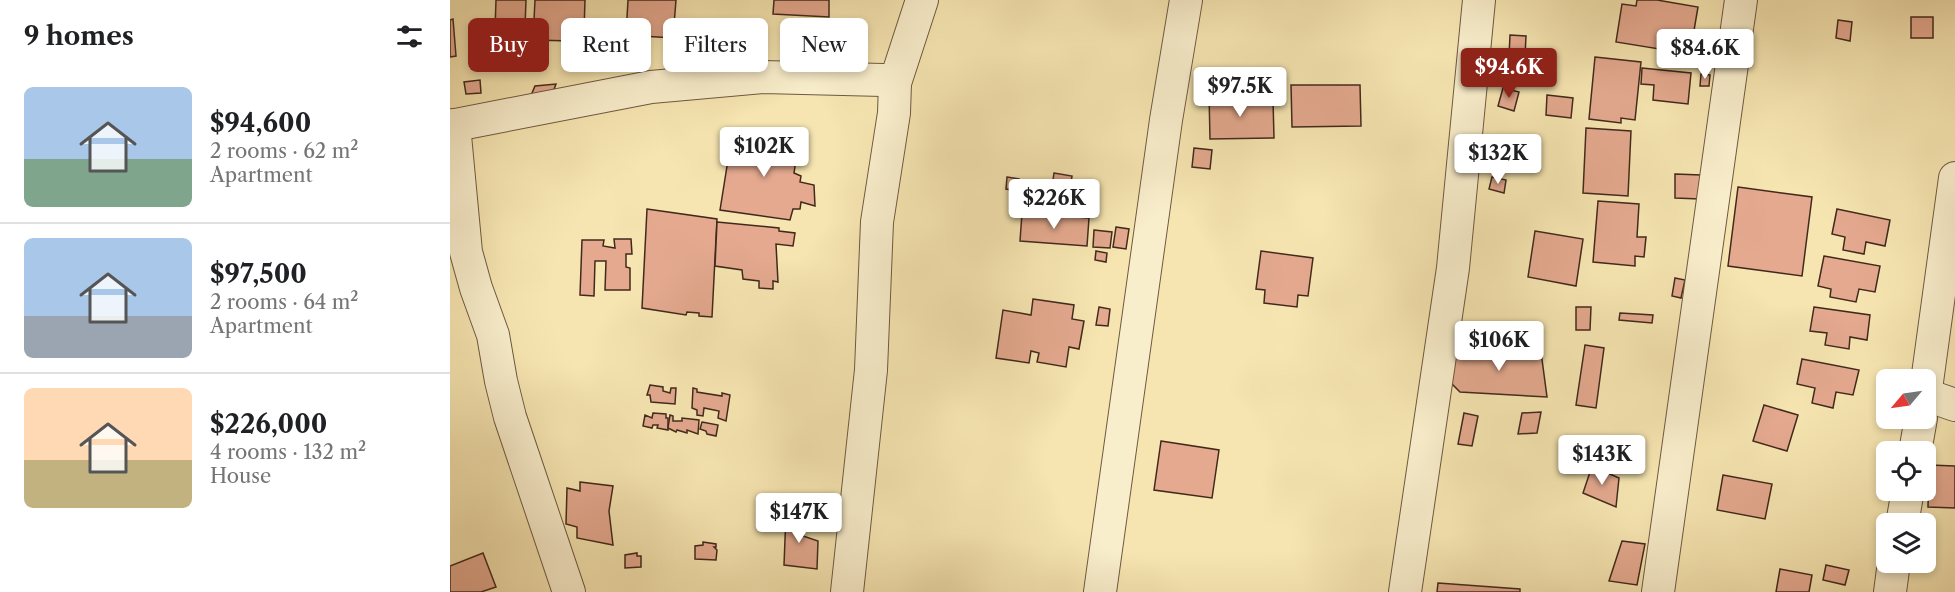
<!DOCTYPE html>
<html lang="en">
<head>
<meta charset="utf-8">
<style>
  :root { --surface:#fff; --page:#f2f2f2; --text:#202124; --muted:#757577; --line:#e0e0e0; --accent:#8f2418 }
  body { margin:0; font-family:"Libre Caslon Text",serif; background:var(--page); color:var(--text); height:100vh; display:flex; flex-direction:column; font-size:22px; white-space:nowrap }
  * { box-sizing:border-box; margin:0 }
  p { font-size:20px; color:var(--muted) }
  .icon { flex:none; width:33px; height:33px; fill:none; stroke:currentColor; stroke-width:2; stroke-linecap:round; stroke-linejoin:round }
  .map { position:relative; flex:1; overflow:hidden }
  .drawer { display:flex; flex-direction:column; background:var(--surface); width:450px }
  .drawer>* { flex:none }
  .guide { position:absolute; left:18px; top:18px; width:570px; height:54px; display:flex; gap:12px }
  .needle { width:39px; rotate:241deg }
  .controls { position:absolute; left:1426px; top:369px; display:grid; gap:12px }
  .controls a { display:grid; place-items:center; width:60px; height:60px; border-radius:9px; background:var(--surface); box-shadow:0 3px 9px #0003; font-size:30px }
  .price { position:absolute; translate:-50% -51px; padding:0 14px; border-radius:6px; background:#fff; color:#222; font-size:20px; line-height:39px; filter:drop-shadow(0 2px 3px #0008) }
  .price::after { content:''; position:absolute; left:50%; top:36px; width:18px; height:14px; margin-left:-9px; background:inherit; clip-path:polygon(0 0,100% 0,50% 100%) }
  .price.selected { background:var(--accent); color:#fff }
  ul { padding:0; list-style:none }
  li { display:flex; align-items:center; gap:18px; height:150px; padding:0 24px }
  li+li { border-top:2px solid var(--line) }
  li span { display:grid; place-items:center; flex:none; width:168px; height:120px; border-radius:9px; color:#555 }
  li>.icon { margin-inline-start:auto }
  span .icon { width:72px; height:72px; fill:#fffc; stroke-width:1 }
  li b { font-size:26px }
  h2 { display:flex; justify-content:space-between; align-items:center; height:72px; padding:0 24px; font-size:26px }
  .pill { padding:0 21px; border-radius:9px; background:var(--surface); box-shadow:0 3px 9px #0003; font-size:21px; line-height:54px }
  .pill.selected { background:var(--accent); color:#fff }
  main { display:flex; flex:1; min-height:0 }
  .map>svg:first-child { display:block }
  .building { fill:#e4a98f; stroke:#412a1c; stroke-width:1.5 }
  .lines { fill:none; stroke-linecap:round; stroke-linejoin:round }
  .minor-casing { stroke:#6e5941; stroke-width:34 }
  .minor { stroke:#f9eecc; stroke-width:32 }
</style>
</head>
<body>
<main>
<section class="drawer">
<h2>9 homes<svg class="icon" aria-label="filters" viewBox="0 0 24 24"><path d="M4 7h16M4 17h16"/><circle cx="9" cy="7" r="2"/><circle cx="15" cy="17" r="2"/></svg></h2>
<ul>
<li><span style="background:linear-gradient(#a9c7e8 60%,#7fa58c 0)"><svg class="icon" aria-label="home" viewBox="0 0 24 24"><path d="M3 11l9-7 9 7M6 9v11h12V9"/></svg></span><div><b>$94,600</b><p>2 rooms · 62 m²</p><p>Apartment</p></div></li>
<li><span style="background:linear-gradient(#a9c7e8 65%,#9aa5b1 0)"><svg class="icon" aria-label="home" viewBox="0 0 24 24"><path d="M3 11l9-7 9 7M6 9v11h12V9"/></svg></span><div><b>$97,500</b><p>2 rooms · 64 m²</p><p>Apartment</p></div></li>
<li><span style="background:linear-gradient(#ffd9b3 60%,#c2b280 0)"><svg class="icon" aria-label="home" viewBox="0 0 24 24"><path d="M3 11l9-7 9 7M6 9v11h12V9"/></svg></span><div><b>$226,000</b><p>4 rooms · 132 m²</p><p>House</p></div></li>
</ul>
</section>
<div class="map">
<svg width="1505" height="592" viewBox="0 0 1505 592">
  <rect width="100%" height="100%" fill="#f6e5b1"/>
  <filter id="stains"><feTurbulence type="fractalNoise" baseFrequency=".00333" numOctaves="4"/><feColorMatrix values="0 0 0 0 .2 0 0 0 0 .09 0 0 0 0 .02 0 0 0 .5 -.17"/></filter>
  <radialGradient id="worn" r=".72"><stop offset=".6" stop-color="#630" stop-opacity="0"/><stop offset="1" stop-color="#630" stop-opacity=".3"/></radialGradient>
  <g class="building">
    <polygon points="46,0 76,0 75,27 63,26 63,30 45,29"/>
    <polygon points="85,0 135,0 134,32 122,31 122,41 83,40"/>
    <polygon points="178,0 226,0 223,38 176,35"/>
    <polygon points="324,0 379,0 379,17 323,14"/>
    <polygon points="1187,0 1207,0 1248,7 1240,54 1166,42 1172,4 1186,6"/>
    <rect x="1461" y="17" width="22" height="21"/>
    <polygon points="3,19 6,56 0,57 0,20"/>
    <polygon points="1388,20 1402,22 1400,41 1386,38"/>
    <polygon points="1060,35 1076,36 1075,57 1059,56"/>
    <polygon points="1145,57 1191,62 1185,120 1171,118 1171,123 1139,119"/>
    <polygon points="1192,68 1241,73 1238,104 1203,100 1204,85 1191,84"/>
    <polygon points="1251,74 1260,75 1259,86 1250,86"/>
    <polygon points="30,80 31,93 16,94 14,82"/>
    <polygon points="106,84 103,92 86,102 82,93 85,86"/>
    <polygon points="841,85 910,85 911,126 842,127"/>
    <polygon points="1053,88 1069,92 1064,111 1048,106"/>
    <polygon points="782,92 782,101 823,100 824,138 760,139 759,93"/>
    <polygon points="1097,95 1123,98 1121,118 1096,115"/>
    <polygon points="1136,128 1181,131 1178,196 1133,193"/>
    <polygon points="282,135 349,141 344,173 351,176 350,182 364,185 365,206 351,202 350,209 343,209 340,220 270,210"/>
    <polygon points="744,148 762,150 760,169 742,167"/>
    <polygon points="604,173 622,176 618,203 614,202 615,196 601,194"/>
    <polygon points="1225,174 1251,175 1250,199 1225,198"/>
    <polygon points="557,177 569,179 568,191 556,189"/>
    <polygon points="1042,177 1056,180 1054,193 1039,189"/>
    <polygon points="1288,187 1362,197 1352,276 1278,266"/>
    <polygon points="1148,201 1189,204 1187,237 1196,237 1194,257 1185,256 1185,266 1143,262"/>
    <polygon points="197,209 267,219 262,317 249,316 249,313 237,312 236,315 192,308"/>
    <polygon points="1387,209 1440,220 1435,246 1416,242 1414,254 1393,250 1395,237 1382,234"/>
    <polygon points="572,213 639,218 637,246 570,241"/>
    <polygon points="267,222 329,228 329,231 345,233 343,246 326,244 328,282 323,281 323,289 309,288 309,281 293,279 292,270 265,266"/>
    <polygon points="666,227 679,229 676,249 663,247"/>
    <polygon points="644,230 662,232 660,248 643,247"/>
    <polygon points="1085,231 1133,239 1126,286 1078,277"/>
    <polygon points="164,239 181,239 182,254 176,254 176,267 180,268 180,290 155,290 156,261 145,261 144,296 130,295 132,240 154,240 153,246 165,248"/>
    <polygon points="646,251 657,253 656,262 645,260"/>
    <polygon points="811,251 863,258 858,296 848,295 847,307 814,303 815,290 806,289"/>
    <polygon points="1374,256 1430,266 1425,292 1409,289 1406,302 1380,297 1381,289 1368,286"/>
    <polygon points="1225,278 1235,280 1231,298 1222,296"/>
    <polygon points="583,299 624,305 622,319 634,321 629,349 619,347 616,367 587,362 589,353 581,351 579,363 546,358 553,310 581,315"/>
    <polygon points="649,307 660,309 658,326 646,325"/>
    <polygon points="1126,307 1141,307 1140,330 1126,330"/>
    <polygon points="1364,307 1420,315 1417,340 1400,337 1399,349 1375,345 1377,333 1360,331"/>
    <polygon points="1170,313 1203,315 1202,323 1169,320"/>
    <polygon points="1135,345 1154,348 1146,408 1126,405"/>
    <polygon points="1008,346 1091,352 1097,397 1010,392 1000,382"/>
    <polygon points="1352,359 1409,370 1403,395 1386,392 1383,408 1362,403 1365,388 1347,384"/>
    <polygon points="200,385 213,387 213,391 220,393 221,388 226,388 225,404 201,402 200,395 197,395"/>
    <polygon points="243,388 247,389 247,392 272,396 272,393 280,395 276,421 268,418 269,411 254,408 253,416 247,415 247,410 242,408"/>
    <polygon points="1314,405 1348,415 1337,451 1303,441"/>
    <polygon points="1091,412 1087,433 1068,434 1072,413"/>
    <polygon points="203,413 216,414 216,418 218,418 218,430 207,428 208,425 203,425 202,428 193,426 195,415 202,418"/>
    <polygon points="1014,413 1028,416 1022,446 1008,444"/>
    <polygon points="220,415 223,416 223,421 232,421 232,418 249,420 248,434 237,430 237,433 227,430 226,432 218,428"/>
    <polygon points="252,422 268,425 266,436 257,434 256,431 250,429"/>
    <polygon points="711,441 769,450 762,498 704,490"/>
    <polygon points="1479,465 1505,466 1505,508 1478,507"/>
    <polygon points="1142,466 1169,478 1166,507 1133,493"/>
    <polygon points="1273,475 1322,484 1315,519 1267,510"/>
    <polygon points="130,482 163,486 159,511 163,545 127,538 127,527 116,524 117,488 130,491"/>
    <polygon points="336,514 355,515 353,536 368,541 367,569 334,565"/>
    <polygon points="1172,541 1195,544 1187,585 1159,581"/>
    <polygon points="253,542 266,544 266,547 264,547 267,550 266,560 245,559 245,546 253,545"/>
    <polygon points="33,553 46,587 31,592 0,592 0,566"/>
    <polygon points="187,553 187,556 191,556 191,567 175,568 175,555"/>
    <polygon points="1376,565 1399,570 1395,585 1373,580"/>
    <polygon points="1330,569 1362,575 1359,592 1326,592"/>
    <polygon points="988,583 1070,589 1070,592 987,592"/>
  </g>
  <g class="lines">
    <defs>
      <g id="minor">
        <polyline points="4,125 16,252 26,288 43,335 51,381 60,417 119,592"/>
        <polyline points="0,126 201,87 313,77 433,80 445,83"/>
        <polyline points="1476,389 1505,178"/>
        <polyline points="1476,395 1505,405"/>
        <polyline points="1465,452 1471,418"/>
        <polyline points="1452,524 1458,490"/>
        <polyline points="397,592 421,370 427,222 444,113 445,83 472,0"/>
        <polyline points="650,592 716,120 736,0"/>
        <polyline points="955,592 1003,268 1029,0"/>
        <polyline points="1208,592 1291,0"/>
        <polyline points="1440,592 1444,562"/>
      </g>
    </defs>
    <use href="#minor" class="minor-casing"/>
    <use href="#minor" class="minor"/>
  </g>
  <rect width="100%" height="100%" filter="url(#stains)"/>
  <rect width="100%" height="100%" fill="url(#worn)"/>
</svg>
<div class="controls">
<a><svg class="needle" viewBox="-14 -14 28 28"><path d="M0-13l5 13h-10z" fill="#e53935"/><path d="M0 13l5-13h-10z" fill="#757577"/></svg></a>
<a><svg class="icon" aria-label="locate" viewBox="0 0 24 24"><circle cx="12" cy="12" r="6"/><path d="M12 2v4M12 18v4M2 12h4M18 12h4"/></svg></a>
<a><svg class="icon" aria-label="layers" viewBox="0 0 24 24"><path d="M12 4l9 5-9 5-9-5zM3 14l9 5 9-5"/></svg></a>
</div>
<b class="price" style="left:1255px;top:80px">$84.6K</b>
<b class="price selected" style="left:1059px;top:99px">$94.6K</b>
<b class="price" style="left:790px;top:118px">$97.5K</b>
<b class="price" style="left:314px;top:178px">$102K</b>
<b class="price" style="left:1048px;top:185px">$132K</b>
<b class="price" style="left:604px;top:230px">$226K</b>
<b class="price" style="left:1049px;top:372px">$106K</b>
<b class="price" style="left:1152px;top:486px">$143K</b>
<b class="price" style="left:349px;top:544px">$147K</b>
<div class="guide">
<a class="pill selected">Buy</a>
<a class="pill">Rent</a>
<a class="pill">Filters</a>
<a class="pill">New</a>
</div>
</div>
</main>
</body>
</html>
